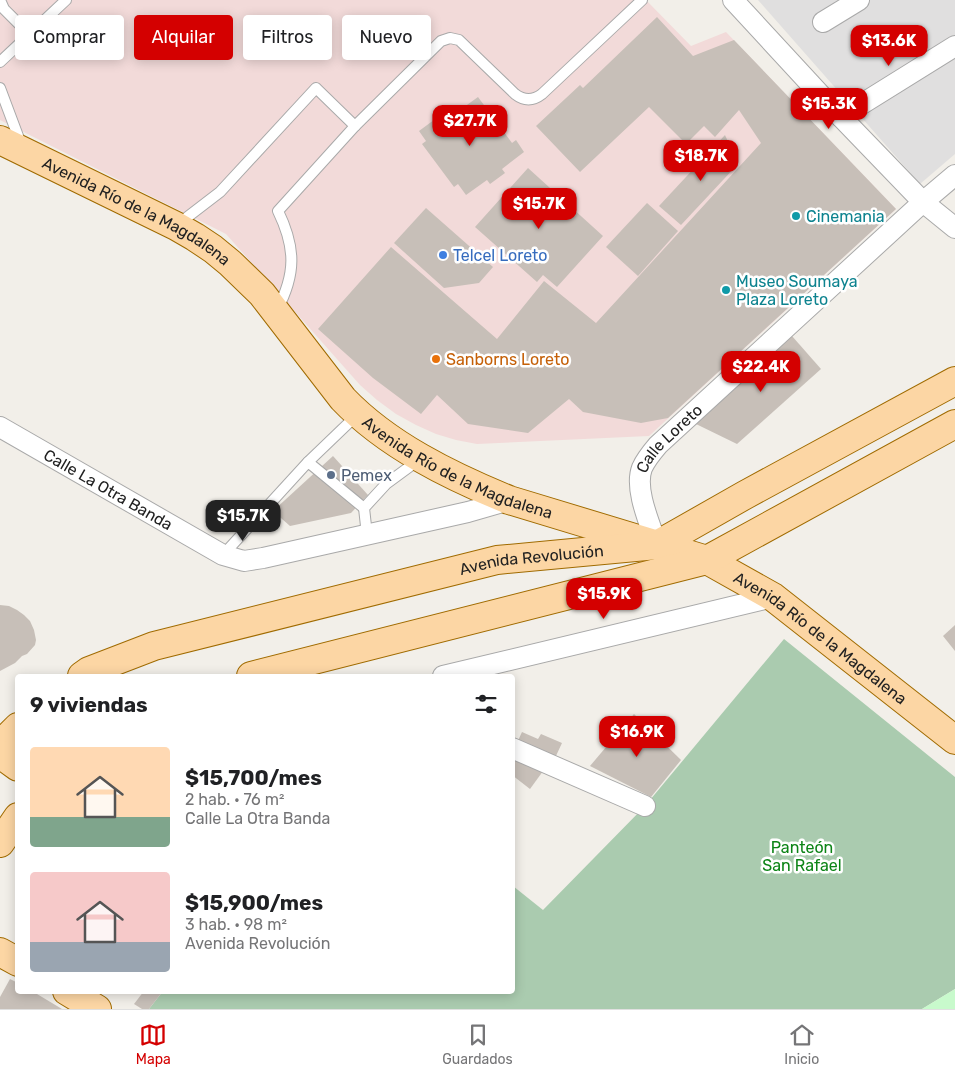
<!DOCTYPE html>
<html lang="es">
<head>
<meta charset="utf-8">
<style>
  :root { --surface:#fff; --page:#f6f6f6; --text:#202124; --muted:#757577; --line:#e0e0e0; --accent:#d40000 }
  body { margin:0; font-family:Rubik,sans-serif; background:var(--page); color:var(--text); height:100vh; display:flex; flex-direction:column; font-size:19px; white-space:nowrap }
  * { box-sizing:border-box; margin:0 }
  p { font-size:16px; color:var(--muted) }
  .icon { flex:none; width:28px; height:28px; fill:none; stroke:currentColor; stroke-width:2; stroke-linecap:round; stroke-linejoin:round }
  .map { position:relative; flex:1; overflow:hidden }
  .sheet { position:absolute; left:15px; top:674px; width:500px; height:320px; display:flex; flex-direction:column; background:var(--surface); border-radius:5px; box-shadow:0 2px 12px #0003 }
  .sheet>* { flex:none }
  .banner { position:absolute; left:15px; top:15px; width:500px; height:45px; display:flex; gap:10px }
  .price { position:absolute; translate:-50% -42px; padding:0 11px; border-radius:10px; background:var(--accent); color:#fff; font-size:16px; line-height:32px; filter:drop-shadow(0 1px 2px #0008) }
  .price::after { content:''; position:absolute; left:50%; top:30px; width:15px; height:11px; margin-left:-8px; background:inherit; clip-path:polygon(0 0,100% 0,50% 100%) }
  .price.current { background:#222; color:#fff }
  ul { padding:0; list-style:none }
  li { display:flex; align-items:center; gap:15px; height:125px; padding:0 15px }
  li span { display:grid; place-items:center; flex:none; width:140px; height:100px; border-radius:5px; color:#555 }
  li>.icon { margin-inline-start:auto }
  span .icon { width:60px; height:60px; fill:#fffc; stroke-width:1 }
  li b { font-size:21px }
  h2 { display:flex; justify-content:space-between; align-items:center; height:60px; padding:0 15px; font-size:21px }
  .chip { padding:0 18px; border-radius:5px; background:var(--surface); box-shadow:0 2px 12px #0003; font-size:18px; line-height:45px }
  .chip.current { background:var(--accent); color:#fff }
  .dock { display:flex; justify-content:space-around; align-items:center; height:70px; border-top:1px solid var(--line); background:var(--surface); font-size:14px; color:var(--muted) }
  .dock a { display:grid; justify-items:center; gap:2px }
  .dock .current { color:var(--accent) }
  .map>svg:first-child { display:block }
  .residential { fill:#e0dfdf }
  .commercial { fill:#f2dad9 }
  .cemetery { fill:#aacbaf }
  .park { fill:#c8facc }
  .building { fill:#c7bfb8 }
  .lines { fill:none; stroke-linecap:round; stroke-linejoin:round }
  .service-casing { stroke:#a9a9a9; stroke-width:12 }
  .minor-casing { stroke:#a9a9a9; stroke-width:22 }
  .primary-casing { stroke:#a06b00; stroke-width:30 }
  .service { stroke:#fff; stroke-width:10 }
  .minor { stroke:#fff; stroke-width:20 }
  .primary { stroke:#fcd6a4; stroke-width:28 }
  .culture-dot { fill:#0f9aa8; stroke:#fff; stroke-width:2 }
  .shop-dot { fill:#3f7fe0; stroke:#fff; stroke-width:2 }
  .food-dot { fill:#e8710a; stroke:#fff; stroke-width:2 }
  .service-dot { fill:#5c6f8a; stroke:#fff; stroke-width:2 }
  .labels { text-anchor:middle; stroke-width:5; stroke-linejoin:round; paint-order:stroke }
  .street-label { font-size:16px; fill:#222; stroke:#fff }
  .culture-label { font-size:16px; fill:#0d838f; stroke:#fff; text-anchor:start }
  .shop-label { font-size:16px; fill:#366cbe; stroke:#fff; text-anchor:start }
  .food-label { font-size:16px; fill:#c56008; stroke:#fff; text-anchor:start }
  .service-label { font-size:16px; fill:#4e5e75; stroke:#fff; text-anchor:start }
  .park-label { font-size:16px; fill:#0c8416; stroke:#fff }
</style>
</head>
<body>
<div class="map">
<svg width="955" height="1009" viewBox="0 0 955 1009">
  <rect width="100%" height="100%" fill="#f2efe9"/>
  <polygon class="residential" points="758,0 955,0 955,154 920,184"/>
  <polygon class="commercial" points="0,0 646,0 691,46 726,32 896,209 649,436 477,444 456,440 436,434 416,425 396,414 377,400 360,385 226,234 0,120"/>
  <polygon class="cemetery" points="784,639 955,777 955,989 922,1009 149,1009 163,991 512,991 513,886 543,910 645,806"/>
  <polygon class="park" points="955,989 955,1009 922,1009"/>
  <g class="building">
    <polygon points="657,17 693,56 734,40 896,209 668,418 641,423 583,412 569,399 528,433 468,424 437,395 421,414 373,378 318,329 391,247 497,339 544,281 596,323 761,143 739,110 715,137 704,126 686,144 649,107 580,172 536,126 580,85 583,88"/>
    <polygon points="478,97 512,143 516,140 524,152 502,169 505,173 490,184 487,180 466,195 458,184 454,187 422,144 426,141 419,131 442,114 446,120"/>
    <polygon points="725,135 738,164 681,225 659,206"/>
    <polygon points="528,168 603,236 557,287 543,275 537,282 475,227"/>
    <polygon points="647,203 678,231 638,276 606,247"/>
    <polygon points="426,208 493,267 479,283 444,288 394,243"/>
    <polygon points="792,336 821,369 737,444 696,424"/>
    <polygon points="333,456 368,495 351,513 290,526 273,511"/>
    <polygon points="0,605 9,606 17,610 24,615 30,621 34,630 36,640 35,645 27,654 22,656 15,663 0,671"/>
    <polygon points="955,625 955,651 943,636"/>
    <polygon points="634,714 681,760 651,797 590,766"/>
    <polygon points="522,732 538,739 541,734 562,743 555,758 516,745"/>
    <polygon points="512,753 546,767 530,789 512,775"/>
    <polygon points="10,979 18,983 18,991 32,991 62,1009 0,1009 0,997"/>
    <polygon points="144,991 163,991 149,1009 142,1009 134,1004"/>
  </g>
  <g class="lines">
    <defs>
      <g id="service">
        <polyline points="0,0 4,9 30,35"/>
        <polyline points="0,62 66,0"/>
        <polyline points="0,88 21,144"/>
        <polyline points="177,225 220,192 316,88 355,126"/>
        <path d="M277 310C296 274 296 248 278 211L355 126 441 41 450 38 459 40 515 94C524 101 533 101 542 94L642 0"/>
        <polyline points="308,462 358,414"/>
        <polyline points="367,535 364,508 386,484 420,459"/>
        <polyline points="223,555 308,462 364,508"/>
      </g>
      <g id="minor">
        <polyline points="733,0 841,117 923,202 955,228"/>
        <polyline points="823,22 859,0"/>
        <polyline points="841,117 955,46"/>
        <path id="s1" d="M0 427 223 555 244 561 263 558 468 512 509 500"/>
        <path id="s2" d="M657 545C650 524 634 489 642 468 646 459 652 452 658 445L923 202 955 175"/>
        <polyline points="443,676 773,597"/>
        <polyline points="512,748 645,806"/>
      </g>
      <g id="primary">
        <path id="s3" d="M0 140 176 226 195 237 213 249 230 263 262 294 343 399C387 445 450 476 509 500L707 560 773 597 955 740"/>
        <path id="s4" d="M82 676 89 671 154 646 497 560 657 545 745 495 955 381"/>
        <polyline points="251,676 707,560 955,424"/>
        <polyline points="0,745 18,727"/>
        <polyline points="0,754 18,767"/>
        <polyline points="0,843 18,817"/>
        <polyline points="0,952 18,962"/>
        <polyline points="67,991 97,1009"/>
      </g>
    </defs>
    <use href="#service" class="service-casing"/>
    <use href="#minor" class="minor-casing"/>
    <use href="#primary" class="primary-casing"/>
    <use href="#service" class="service"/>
    <use href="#minor" class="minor"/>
    <use href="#primary" class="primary"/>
  </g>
  <g class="culture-dot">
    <circle cx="796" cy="216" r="5"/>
    <circle cx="726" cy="290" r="5"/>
  </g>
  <circle class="shop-dot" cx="443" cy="255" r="5"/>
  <circle class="food-dot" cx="436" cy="359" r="5"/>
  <circle class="service-dot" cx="331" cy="475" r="5"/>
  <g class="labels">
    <g class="street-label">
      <text dy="6" stroke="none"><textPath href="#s3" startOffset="154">Avenida Río de la Magdalena</textPath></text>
      <text dy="6" stroke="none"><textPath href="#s2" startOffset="120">Calle Loreto</textPath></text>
      <text dy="6" stroke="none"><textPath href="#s3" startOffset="574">Avenida Río de la Magdalena</textPath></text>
      <text dy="6" stroke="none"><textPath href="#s1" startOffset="125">Calle La Otra Banda</textPath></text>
      <text dy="6" stroke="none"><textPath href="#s4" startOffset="466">Avenida Revolución</textPath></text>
      <text dy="6" stroke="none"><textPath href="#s3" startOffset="979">Avenida Río de la Magdalena</textPath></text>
    </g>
    <g class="culture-label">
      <text x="806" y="222">Cinemania</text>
      <text x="736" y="287">Museo Soumaya<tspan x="736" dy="18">Plaza Loreto</tspan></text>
    </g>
    <g class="shop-label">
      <text x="453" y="261">Telcel Loreto</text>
    </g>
    <g class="food-label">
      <text x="446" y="365">Sanborns Loreto</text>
    </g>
    <g class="service-label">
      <text x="341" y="481">Pemex</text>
    </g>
    <g class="park-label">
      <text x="802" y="853">Panteón<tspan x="802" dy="18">San Rafael</tspan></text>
    </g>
  </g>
</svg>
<b class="price" style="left:889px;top:67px">$13.6K</b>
<b class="price" style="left:829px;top:130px">$15.3K</b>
<b class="price" style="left:470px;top:147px">$27.7K</b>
<b class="price" style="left:701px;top:182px">$18.7K</b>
<b class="price" style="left:539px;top:230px">$15.7K</b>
<b class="price" style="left:761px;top:393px">$22.4K</b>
<b class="price current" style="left:243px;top:542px">$15.7K</b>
<b class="price" style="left:604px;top:620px">$15.9K</b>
<b class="price" style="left:637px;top:758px">$16.9K</b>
<div class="banner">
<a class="chip">Comprar</a>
<a class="chip current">Alquilar</a>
<a class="chip">Filtros</a>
<a class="chip">Nuevo</a>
</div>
<section class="sheet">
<h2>9 viviendas<svg class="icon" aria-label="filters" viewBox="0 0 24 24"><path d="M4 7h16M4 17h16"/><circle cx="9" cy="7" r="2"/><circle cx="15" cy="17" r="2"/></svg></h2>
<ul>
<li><span style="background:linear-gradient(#ffd9b3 70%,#7fa58c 0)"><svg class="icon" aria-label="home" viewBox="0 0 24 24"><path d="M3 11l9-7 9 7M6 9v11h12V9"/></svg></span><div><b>$15,700/mes</b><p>2 hab. · 76 m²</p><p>Calle La Otra Banda</p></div></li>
<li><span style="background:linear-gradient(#f6c9c9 70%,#9aa5b1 0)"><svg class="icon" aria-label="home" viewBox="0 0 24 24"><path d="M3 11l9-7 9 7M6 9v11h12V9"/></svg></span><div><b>$15,900/mes</b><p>3 hab. · 98 m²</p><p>Avenida Revolución</p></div></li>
</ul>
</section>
</div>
<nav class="dock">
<a class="current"><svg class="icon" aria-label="map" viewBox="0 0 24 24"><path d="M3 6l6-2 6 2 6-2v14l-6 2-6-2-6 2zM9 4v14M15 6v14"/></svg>Mapa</a>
<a><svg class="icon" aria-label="saved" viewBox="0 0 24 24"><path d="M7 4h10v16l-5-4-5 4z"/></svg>Guardados</a>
<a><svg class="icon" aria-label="home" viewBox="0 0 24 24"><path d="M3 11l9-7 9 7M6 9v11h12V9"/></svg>Inicio</a>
</nav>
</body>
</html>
